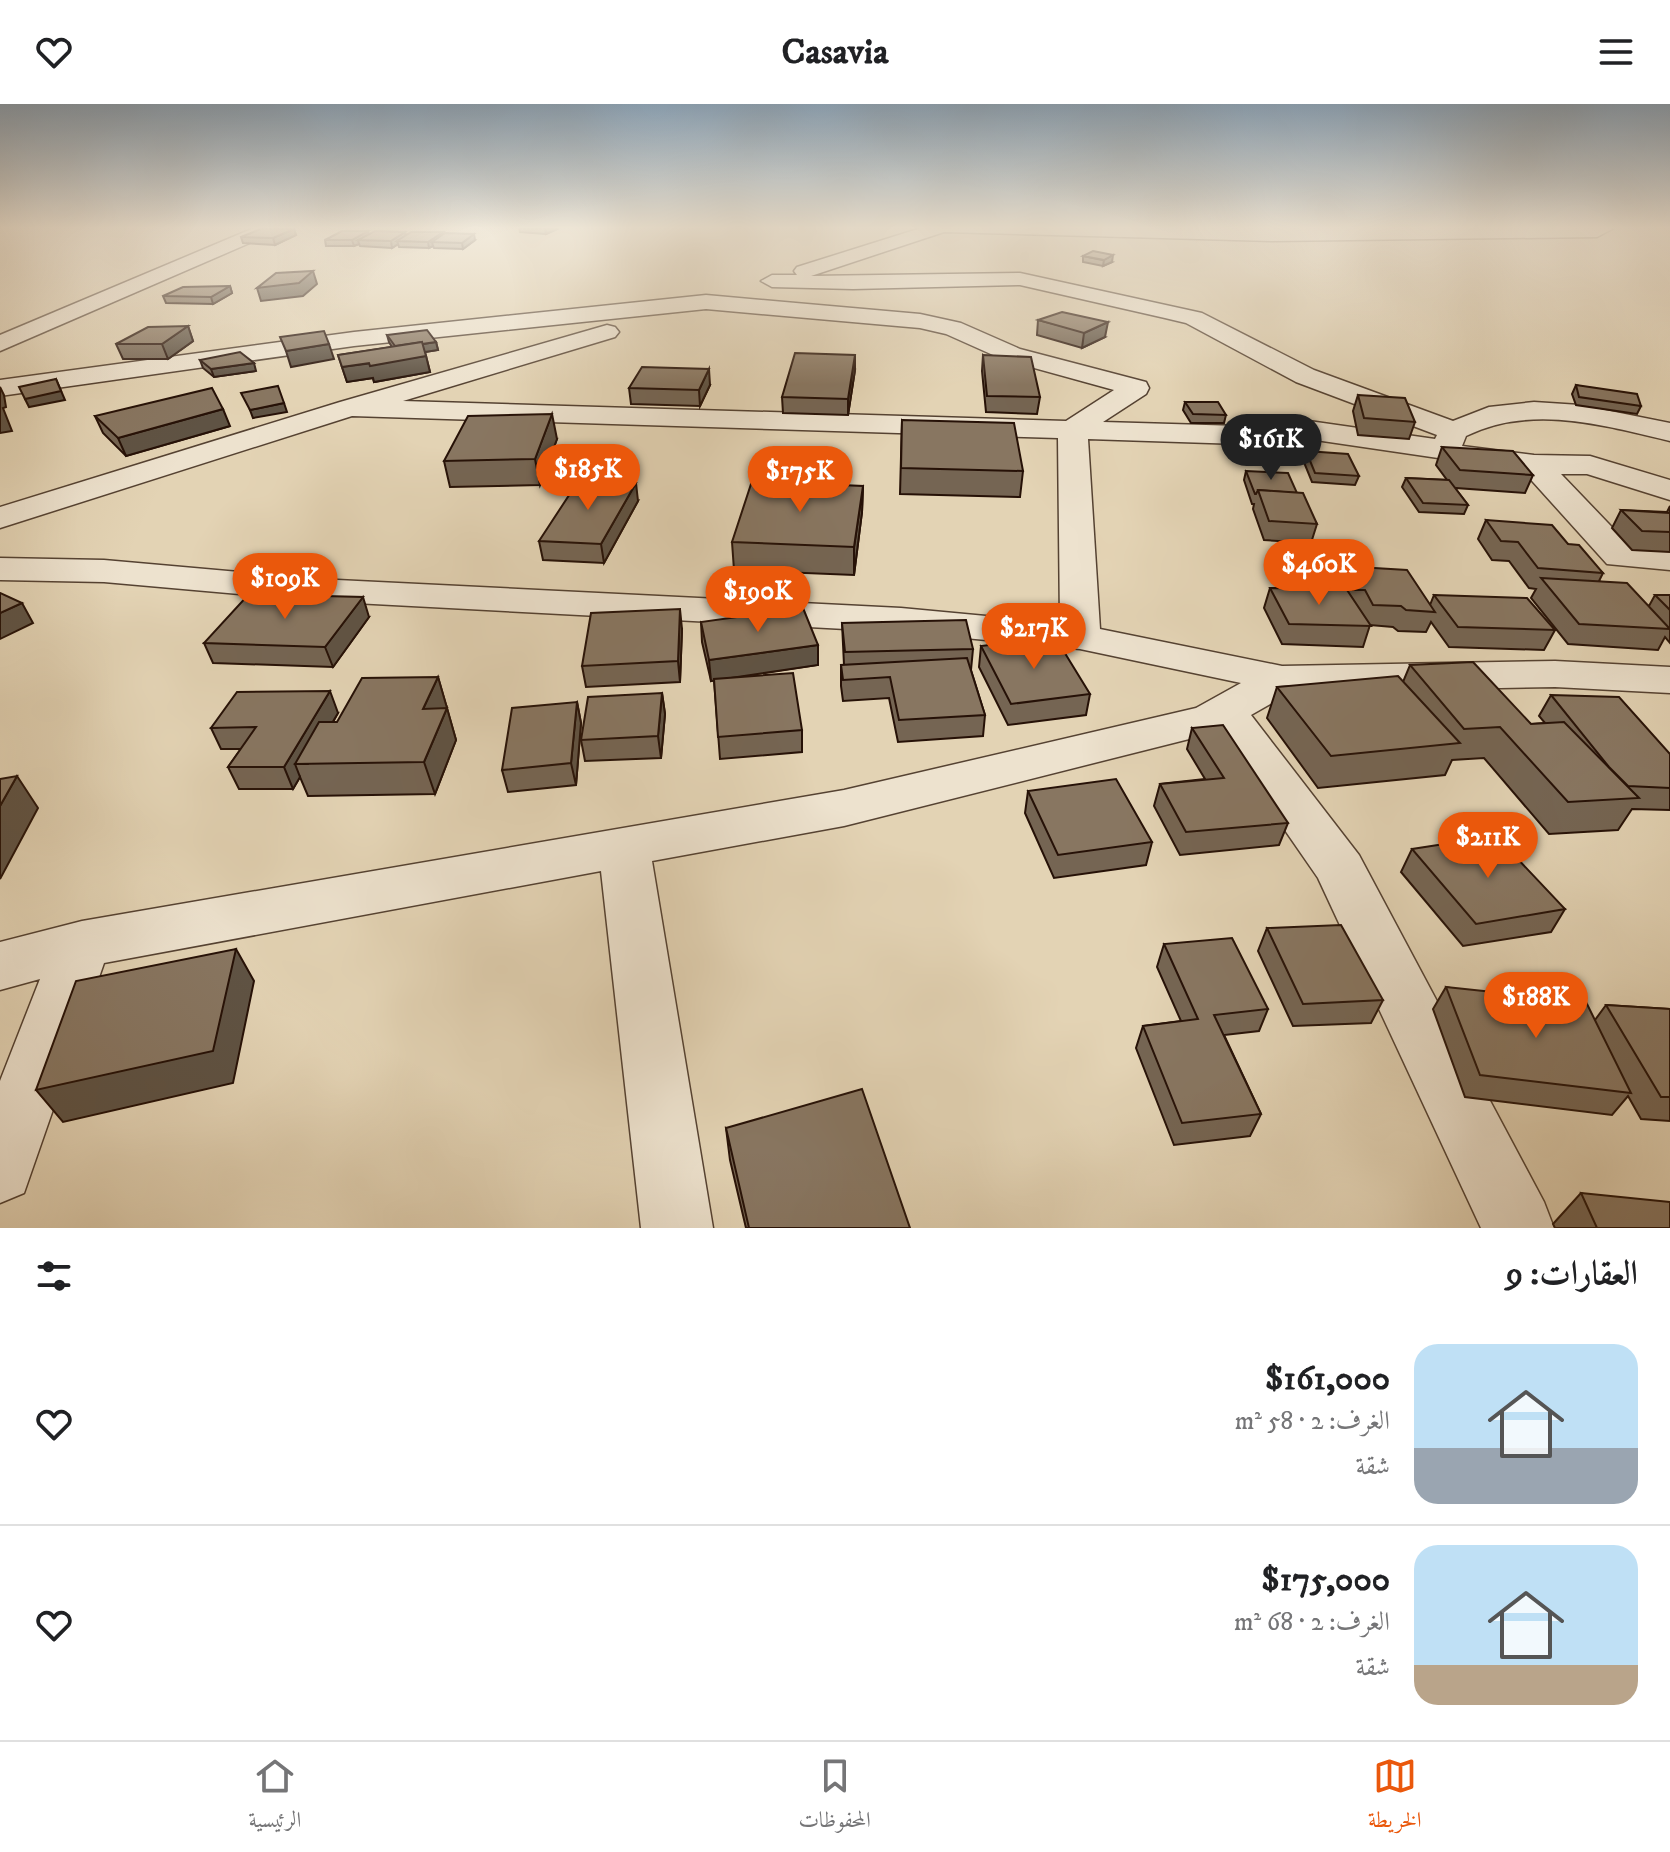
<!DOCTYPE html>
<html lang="ar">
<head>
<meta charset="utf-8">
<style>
  :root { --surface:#fff; --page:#f6f6f6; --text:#202124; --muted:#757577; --line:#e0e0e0; --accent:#ea580c }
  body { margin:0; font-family:"IM FELL DW Pica",Amiri,serif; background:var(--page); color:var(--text); direction:rtl; height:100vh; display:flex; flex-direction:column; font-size:30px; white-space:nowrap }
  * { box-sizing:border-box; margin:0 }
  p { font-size:26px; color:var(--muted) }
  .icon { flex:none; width:44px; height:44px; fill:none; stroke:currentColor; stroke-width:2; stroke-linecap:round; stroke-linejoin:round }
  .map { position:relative; height:1124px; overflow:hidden; direction:ltr }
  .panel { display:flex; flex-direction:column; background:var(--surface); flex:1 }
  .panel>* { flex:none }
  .price { position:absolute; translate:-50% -68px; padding:0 18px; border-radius:28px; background:var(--accent); color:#fff; font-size:26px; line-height:52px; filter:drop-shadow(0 2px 4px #0008) }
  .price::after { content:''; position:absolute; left:50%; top:48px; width:24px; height:18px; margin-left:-12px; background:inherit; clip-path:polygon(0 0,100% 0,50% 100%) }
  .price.active { background:#222; color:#fff }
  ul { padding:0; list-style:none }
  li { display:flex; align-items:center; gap:24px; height:200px; padding:0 32px }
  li+li { border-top:2px solid var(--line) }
  li span { display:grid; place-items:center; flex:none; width:224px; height:160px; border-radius:24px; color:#555 }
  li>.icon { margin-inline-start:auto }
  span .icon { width:96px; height:96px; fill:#fffc; stroke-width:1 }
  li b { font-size:34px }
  h2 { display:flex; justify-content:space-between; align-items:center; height:96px; padding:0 32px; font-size:34px }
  header { display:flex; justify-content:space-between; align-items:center; height:104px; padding:0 32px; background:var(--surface); font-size:36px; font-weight:700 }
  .menu { display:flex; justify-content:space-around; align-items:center; height:112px; border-top:2px solid var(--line); background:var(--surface); font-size:22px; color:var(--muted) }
  .menu a { display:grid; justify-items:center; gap:4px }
  .menu .active { color:var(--accent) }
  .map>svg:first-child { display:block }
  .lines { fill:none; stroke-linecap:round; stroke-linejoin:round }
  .minor-casing { stroke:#554232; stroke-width:3 }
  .minor { fill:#ede2ce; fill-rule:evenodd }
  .wall { fill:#756553; stroke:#261107; stroke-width:2 }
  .shaded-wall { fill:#5f5344; stroke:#261107; stroke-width:2 }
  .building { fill:#887661; stroke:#261107; stroke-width:2 }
</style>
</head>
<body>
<header><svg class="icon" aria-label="menu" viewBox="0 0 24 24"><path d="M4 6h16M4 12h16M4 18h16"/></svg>Casavia<svg class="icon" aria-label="heart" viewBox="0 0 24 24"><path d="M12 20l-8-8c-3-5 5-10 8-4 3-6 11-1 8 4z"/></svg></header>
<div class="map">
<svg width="1670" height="1124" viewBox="0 0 1670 1124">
  <rect width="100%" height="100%" fill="#e3d3b4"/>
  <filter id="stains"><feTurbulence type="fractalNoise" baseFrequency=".0025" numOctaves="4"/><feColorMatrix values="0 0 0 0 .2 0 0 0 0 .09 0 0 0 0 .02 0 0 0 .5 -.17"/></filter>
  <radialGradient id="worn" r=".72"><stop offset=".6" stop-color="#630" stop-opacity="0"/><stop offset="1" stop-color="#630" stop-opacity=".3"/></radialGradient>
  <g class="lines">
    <defs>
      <g id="minor">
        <polygon points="254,124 278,124 275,128 0,247 0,231"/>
        <path d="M921 124H1614L1597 133 1272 137 944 128 811 172 1020 169 1202 209 1314 266 1453 317 1489 303 1534 298 1580 301 1670 319V337C1603 321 1531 300 1466 332L1462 342 1534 351 1590 352 1670 376V396L1587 370H1561L1630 442 1670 444V466L1607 460 1524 368 1466 359 1453 353 1445 355 1295 333 1240 340 1088 335 1100 525 1282 562 1555 557 1670 563V589L1555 583 1291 588 1251 611 1359 751 1544 1098 1554 1124H1481L1318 774 1217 628 844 722 652 757 713 1124H641L601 767 104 859 24 1089 0 1099V977L40 875 0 886V838L82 817 844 686 1196 604 1241 579 1080 545 901 528 317 497 104 478 0 476V454L104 456 317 475 901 504 1060 519 1058 334 352 312 0 424V403L340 298 607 221 615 223 619 228 615 233 403 297 1066 317 1114 286 1002 255 946 230 920 224 706 205 354 242 0 292V276L354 228 706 191 920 210 961 219 1020 245 1146 278 1149 284 1146 290 1103 318 1240 322 1295 315 1435 335 1437 331 1296 278 1186 219 1165 214 1020 181 853 185 772 183 761 177 772 171H797L794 167 797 163Z"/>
      </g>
    </defs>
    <use href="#minor" class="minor-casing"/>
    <use href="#minor" class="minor"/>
  </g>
  <g class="wall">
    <polygon points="519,124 559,124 546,130 520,128"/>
    <polygon points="294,125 296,131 275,141 243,139 241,133"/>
    <polygon points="405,128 406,131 443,128 444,130 475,136 463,145 434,144 433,142 429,144 399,143 398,140 392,144 360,142 359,140 354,142 326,142 325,136 369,130"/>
    <polygon points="1083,152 1112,158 1103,162 1083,158"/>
    <polygon points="230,182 232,189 213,200 166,199 163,192"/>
    <polygon points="1038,216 1105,233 1082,244 1037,231"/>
    <polygon points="188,222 193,237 168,255 123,255 116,240"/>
    <polygon points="387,231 436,238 438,246 425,248 430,268 374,278 373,274 347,278 338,251 392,243 389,238"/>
    <polygon points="983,251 1040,293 1037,310 986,308 982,267"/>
    <polygon points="200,256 256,267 214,273 203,264"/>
    <polygon points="855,266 848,311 783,309 782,293"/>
    <polygon points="710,281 700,302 631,300 629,284"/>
    <polygon points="1576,281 1641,302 1637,310 1576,301 1572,290"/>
    <polygon points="1358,291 1415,318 1409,335 1358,331 1353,307"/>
    <polygon points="1185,298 1226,311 1224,319 1191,319 1183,306"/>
    <polygon points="95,312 230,322 126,352 103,329"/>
    <polygon points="902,316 1023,367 1020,393 900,390"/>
    <polygon points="557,335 540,381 450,383 444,357"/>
    <polygon points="1442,343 1533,371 1525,389 1455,384 1468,401 1464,410 1419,408 1402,383 1406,374 1447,376 1436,361"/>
    <polygon points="1306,347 1359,372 1355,381 1312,378 1303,356"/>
    <polygon points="1246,367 1297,389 1317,420 1311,439 1264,436 1253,405 1254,400 1252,400 1244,376"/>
    <polygon points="863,382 862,408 854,471 734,466 732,438"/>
    <polygon points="638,397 604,459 543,456 539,437"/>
    <polygon points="1670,402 1670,448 1632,446 1612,424 1621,406 1667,408"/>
    <polygon points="1486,416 1568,440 1603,469 1599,477 1649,502 1655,491 1670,491 1670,539 1665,533 1658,546 1568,540 1531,494 1536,485 1529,484 1509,457 1492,456 1478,435"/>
    <polygon points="1341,462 1430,501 1434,491 1555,526 1544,546 1449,543 1431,518 1426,528 1398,527 1393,523 1370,521 1363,543 1282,540 1264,504 1270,484 1336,485 1334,482"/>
    <polygon points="369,513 333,563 213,559 204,539"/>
    <polygon points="701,518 818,541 818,561 728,574 802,626 802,648 720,655 714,576 711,577 702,538"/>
    <polygon points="842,519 973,545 971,566 985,611 983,632 898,638 889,594 843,597 841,582 841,561 844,561"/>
    <polygon points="682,525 680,578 586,583 582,562"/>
    <polygon points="981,542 1090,590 1086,611 1008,621 979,563"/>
    <polygon points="1410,561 1531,620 1545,619 1539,612 1551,591 1670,650 1670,706 1632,705 1618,726 1549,730 1484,654 1452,656 1445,671 1318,684 1267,614 1277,583 1403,578"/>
    <polygon points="438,573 456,636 435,690 308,692 300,673 293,685 239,685 228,663 241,645 221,645 211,624 338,609 333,618 337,618"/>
    <polygon points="662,589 665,610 661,654 585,657 581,636"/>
    <polygon points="577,598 581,619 576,681 508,688 502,666"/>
    <polygon points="1192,624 1288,719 1279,741 1180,751 1154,702 1160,680 1205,675 1187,645"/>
    <polygon points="1028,687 1152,738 1146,761 1054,774 1025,709"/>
    <polygon points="1412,745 1565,805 1551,828 1463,842 1401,768"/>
    <polygon points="1267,824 1383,896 1371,919 1293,922 1258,847"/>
    <polygon points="1164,840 1268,905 1259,927 1224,931 1261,1010 1250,1032 1174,1041 1136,944 1143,922 1181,917 1157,863"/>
    <polygon points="1446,883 1595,916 1606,901 1670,905 1670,1017 1641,1015 1628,992 1612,1011 1465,993 1433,905"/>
    <polygon points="726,1024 910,1124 746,1124 730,1056"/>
    <polygon points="1581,1089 1670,1124 1555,1124 1553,1120"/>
  </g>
  <g class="shaded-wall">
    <polygon points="545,124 559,124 546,130"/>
    <polygon points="294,125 296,131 275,141 273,134"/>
    <polygon points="368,127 370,134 358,136 359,140 354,142 352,136"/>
    <polygon points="405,128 406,134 397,137 398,140 392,144 391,137"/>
    <polygon points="443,128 445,135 432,138 433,142 429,144 428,138"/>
    <polygon points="474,130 475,136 463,145 462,139"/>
    <polygon points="1113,151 1112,158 1103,162 1104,156"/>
    <polygon points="313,167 317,180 303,192 261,197 257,184"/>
    <polygon points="230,182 232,189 213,200 211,193"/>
    <polygon points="1108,218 1105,233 1082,244 1084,229"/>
    <polygon points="188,222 193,237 168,255 162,240"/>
    <polygon points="436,238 438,246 399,252 397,244"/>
    <polygon points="329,240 334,255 291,263 286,247"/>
    <polygon points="855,251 855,266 848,311 848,295"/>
    <polygon points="426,252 430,268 374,278 373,274 347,278 342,263"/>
    <polygon points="254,259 256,267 214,273 211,265"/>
    <polygon points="709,265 710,281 700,302 699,286"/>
    <polygon points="56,275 65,296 29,303 25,295"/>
    <polygon points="0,283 4,291 6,303 3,304 12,327 0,329"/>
    <polygon points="284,299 287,308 253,314 250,306"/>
    <polygon points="223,305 230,322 126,352 118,334"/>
    <polygon points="552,310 557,335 540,381 535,355"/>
    <polygon points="636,379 638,397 604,459 601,440"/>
    <polygon points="863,382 862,408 854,471 854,443"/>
    <polygon points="363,493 369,513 333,563 325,543"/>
    <polygon points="22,499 33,519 0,535 0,509"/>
    <polygon points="680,505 682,525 680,578 678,557"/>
    <polygon points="818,541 818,561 711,577 709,556"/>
    <polygon points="438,573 447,604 432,636 423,605"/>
    <polygon points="330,587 338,609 308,660 295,660 300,673 293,685 284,663"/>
    <polygon points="662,589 665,610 661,654 658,632"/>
    <polygon points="577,598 581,619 576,681 571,659"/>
    <polygon points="447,604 456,636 435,690 424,658"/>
    <polygon points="17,672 38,704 0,775 0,702"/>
    <polygon points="236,845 254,877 233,979 63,1018 36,986"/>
  </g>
  <g class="building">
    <polygon points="263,124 294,125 273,134 241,133"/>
    <polygon points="342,127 368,127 352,136 325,136"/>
    <polygon points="375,127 405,128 391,137 358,136"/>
    <polygon points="411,128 443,128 428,138 397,137"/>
    <polygon points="445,129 474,130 462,139 432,138"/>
    <polygon points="1093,147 1113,151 1104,156 1083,152"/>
    <polygon points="313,167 299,179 257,184 276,169"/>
    <polygon points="230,182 211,193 163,192 183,183"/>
    <polygon points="1062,208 1108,218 1084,229 1038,216"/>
    <polygon points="188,222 162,240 116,240 148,223"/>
    <polygon points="427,226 436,238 422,240 422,238 395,242 387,231"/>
    <polygon points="324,227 329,240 286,247 280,233"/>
    <polygon points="422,238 426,252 370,262 369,259 342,263 338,251"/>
    <polygon points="240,248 254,259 211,265 200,256"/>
    <polygon points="795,249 855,251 848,295 782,293"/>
    <polygon points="983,251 1031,253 1040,293 987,292"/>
    <polygon points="642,263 709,265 699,286 629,284"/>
    <polygon points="56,275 61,287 25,295 19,283"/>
    <polygon points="1576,281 1637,290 1641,302 1579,293"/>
    <polygon points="278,282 284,299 250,306 241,289"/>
    <polygon points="212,284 223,305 118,334 95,312"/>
    <polygon points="1358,291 1405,294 1415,318 1364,314"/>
    <polygon points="1185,298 1218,298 1226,311 1193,310"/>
    <polygon points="552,310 535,355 444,357 468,312"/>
    <polygon points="902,316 1014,319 1023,367 901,364"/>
    <polygon points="1442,343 1513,347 1533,371 1460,366"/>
    <polygon points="1306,347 1348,350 1359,372 1315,369"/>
    <polygon points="1246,367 1288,369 1297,389 1258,386 1256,390 1255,390"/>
    <polygon points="1406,374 1449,376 1468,401 1423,399"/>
    <polygon points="579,376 636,379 601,440 539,437"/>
    <polygon points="752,377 863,382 854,443 732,438"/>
    <polygon points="1258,386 1303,389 1317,420 1269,417"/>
    <polygon points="1621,406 1670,409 1670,428 1642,427"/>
    <polygon points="1486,416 1552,421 1568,440 1579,441 1603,469 1538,464 1518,438 1501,437"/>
    <polygon points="1341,462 1407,466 1435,508 1406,506 1401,502 1373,501 1365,486 1353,486"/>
    <polygon points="1541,474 1627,479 1670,525 1579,520"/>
    <polygon points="1270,484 1347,486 1371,522 1289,520"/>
    <polygon points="0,489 22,499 0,509"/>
    <polygon points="249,490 363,493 325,543 204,539"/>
    <polygon points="1434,491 1527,494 1555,526 1458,523"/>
    <polygon points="1655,491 1670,491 1670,506"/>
    <polygon points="803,504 818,541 709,556 701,518"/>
    <polygon points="680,505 678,557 582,562 591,509"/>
    <polygon points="966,516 973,545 845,548 842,519"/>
    <polygon points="1055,533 1090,590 1011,600 981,542"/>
    <polygon points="967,554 985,611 899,616 890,573 843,576 841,561"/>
    <polygon points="1473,558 1531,620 1564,618 1639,694 1568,698 1500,623 1464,625 1410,561"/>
    <polygon points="793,569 802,626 718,633 714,575"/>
    <polygon points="1398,572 1460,639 1331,652 1277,583"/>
    <polygon points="438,573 423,605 447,604 424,658 295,660 319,618 337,618 362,574"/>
    <polygon points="330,587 284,663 228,663 256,623 211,624 237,588"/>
    <polygon points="662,589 658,632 581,636 588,593"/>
    <polygon points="1551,591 1619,593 1670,650 1670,684 1628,682 1609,663"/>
    <polygon points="577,598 571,659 502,666 512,604"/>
    <polygon points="1223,621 1288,719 1186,728 1160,680 1224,674 1192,624"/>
    <polygon points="17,672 0,702 0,675"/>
    <polygon points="1116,675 1152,738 1058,751 1028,687"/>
    <polygon points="1496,732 1565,805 1476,820 1412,745"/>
    <polygon points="1341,821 1383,896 1303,900 1267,824"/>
    <polygon points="1232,834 1268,905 1214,911 1261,1010 1182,1019 1143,922 1198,915 1164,840"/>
    <polygon points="236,845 213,947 36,986 76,877"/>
    <polygon points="1446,883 1586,898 1631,989 1480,971"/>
    <polygon points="1606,901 1670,905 1670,993 1661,993"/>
    <polygon points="862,985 910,1124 749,1124 726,1024"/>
    <polygon points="1581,1089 1670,1098 1670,1124 1597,1124"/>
  </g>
  <linearGradient id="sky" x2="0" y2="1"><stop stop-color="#8ca6bc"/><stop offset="0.44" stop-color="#f2ebdd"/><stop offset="1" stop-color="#f2ebdd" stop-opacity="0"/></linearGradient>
  <rect width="1670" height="281" fill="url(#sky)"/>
  <rect width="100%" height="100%" filter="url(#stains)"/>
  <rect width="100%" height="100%" fill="url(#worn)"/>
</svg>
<b class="price active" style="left:1271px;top:378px">$161K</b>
<b class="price" style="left:588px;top:408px">$185K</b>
<b class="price" style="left:800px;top:410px">$175K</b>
<b class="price" style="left:1319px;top:503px">$460K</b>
<b class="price" style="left:285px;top:517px">$109K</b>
<b class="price" style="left:758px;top:530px">$190K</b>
<b class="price" style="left:1034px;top:567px">$217K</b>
<b class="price" style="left:1488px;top:776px">$211K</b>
<b class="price" style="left:1536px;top:936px">$188K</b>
</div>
<section class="panel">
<h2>العقارات: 9<svg class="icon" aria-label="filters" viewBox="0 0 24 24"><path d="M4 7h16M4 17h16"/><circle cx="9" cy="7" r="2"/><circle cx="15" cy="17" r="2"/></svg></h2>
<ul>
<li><span style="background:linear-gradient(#bfe0f5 65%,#9aa5b1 0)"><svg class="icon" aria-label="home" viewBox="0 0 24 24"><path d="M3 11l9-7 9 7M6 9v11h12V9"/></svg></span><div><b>$161,000</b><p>الغرف: 2 · 58 m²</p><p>شقة</p></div><svg class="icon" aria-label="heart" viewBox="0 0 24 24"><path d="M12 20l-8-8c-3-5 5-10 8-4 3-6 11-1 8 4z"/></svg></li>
<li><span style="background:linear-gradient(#bfe0f5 75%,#b9a48a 0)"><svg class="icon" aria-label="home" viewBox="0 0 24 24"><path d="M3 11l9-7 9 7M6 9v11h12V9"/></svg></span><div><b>$175,000</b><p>الغرف: 2 · 68 m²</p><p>شقة</p></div><svg class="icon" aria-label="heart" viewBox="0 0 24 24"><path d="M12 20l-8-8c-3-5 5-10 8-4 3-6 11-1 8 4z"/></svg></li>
</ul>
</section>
<nav class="menu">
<a class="active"><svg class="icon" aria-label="map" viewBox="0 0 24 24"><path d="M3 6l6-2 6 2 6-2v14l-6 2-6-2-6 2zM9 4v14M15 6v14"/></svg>الخريطة</a>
<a><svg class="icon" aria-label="saved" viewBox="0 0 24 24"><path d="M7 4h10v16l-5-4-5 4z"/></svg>المحفوظات</a>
<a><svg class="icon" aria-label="home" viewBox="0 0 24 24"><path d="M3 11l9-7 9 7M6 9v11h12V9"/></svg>الرئيسية</a>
</nav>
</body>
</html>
